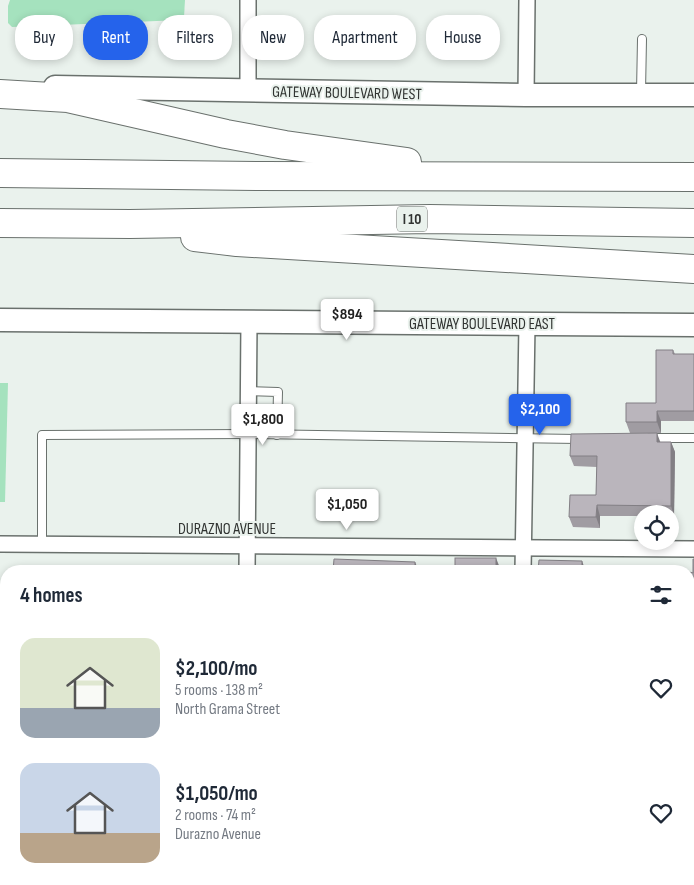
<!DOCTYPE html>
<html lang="en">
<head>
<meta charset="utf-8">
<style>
  :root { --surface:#fff; --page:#f6f6f7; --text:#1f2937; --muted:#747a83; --accent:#2563eb }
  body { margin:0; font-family:"Sofia Sans Condensed",sans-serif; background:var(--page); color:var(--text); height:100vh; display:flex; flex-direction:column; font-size:19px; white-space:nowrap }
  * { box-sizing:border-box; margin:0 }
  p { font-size:16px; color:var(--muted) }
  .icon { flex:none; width:28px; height:28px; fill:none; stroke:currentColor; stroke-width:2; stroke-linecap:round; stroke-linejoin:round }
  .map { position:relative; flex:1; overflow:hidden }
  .sheet { position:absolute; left:0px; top:565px; width:695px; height:320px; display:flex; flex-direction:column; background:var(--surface); border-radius:20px 20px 0 0; box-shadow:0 2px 8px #0003 }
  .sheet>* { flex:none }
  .guide { position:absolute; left:15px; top:15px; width:665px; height:45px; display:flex; gap:10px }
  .controls { position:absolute; left:634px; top:505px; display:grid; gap:10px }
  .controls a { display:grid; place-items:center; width:45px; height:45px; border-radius:50%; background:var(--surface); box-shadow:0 2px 8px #0003; font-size:25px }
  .price { position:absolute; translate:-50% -42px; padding:0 11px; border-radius:5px; background:#fff; color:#222; font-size:16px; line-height:32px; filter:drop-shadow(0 1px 2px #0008) }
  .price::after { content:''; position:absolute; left:50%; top:30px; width:15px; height:11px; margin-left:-8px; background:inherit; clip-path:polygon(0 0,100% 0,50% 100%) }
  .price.selected { background:var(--accent); color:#fff }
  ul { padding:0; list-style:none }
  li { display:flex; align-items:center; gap:15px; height:125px; padding:0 20px }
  li span { display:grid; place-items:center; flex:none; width:140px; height:100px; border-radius:15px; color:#555 }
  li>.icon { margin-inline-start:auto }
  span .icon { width:60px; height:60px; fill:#fffc; stroke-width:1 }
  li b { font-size:21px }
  h2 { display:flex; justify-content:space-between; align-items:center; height:60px; padding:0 20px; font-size:21px }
  .pill { padding:0 18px; border-radius:20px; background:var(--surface); box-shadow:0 2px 8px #0003; font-size:18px; line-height:45px }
  .pill.selected { background:var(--accent); color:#fff }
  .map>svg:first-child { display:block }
  .water { fill:#a5e2be }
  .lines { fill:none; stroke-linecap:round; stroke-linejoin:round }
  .lane-casing { stroke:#6a716d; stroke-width:10 }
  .street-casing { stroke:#6a716d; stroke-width:18 }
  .secondary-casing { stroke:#6a716d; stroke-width:25 }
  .highway-casing { stroke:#6a716d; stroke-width:30 }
  .lane { stroke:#fff; stroke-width:8 }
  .street { stroke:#fff; stroke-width:15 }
  .secondary { stroke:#fff; stroke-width:22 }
  .highway { stroke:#fff; stroke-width:28 }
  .rail { stroke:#4f5350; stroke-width:4; stroke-dasharray:9 9; stroke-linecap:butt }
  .wall { fill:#a09ca2 }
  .shaded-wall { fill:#827f84 }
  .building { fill:#bab5bc; stroke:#827f84 }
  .labels { text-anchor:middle; stroke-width:4; stroke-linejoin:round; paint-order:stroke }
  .shield { fill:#eaf2ed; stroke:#686c69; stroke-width:1 }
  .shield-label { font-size:15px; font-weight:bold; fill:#303331 }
  .street-label { font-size:16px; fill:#303331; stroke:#eaf2ed }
</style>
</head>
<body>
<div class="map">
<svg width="694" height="885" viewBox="0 0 694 885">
  <rect width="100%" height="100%" fill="#eaf2ed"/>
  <g class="water">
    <polygon points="10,0 185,0 184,17 181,20 12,27 8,23 8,6"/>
    <polygon points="0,383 8,383 5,502 0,502"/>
  </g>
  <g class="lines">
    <defs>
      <g id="lane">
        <polyline points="641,92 642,39"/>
        <polyline points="248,391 278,392 277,435"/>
        <polyline points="650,438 694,438"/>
        <polyline points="42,544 42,435 248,434 579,439"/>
        <polyline points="0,870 6,870"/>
      </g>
      <g id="street">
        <polyline points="248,0 248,90"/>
        <polyline points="526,95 527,0"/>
        <polyline points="0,544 694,549"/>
        <polyline points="247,571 249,321"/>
        <polyline points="523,571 527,324"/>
        <polyline points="689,754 694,754"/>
        <polyline points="0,769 6,769"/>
        <polyline points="243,879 243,885"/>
        <polyline points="520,885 520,879"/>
      </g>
      <g id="secondary">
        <polyline points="55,87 526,95 694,95"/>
        <polyline points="0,320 694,325"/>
      </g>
      <g id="highway">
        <polyline points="0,94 68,98 226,134 285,145 407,162"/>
        <polyline points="0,173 256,176 694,177"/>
        <polyline points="0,223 130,224 430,219 694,223"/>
        <polyline points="195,237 237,242 694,269"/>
      </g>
    </defs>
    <use href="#lane" class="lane-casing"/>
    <use href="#street" class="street-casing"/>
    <use href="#secondary" class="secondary-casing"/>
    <use href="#highway" class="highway-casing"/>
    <use href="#lane" class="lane"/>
    <use href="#street" class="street"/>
    <use href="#secondary" class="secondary"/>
    <use href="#highway" class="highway"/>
    <g class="rail">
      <polyline points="0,712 6,712"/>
      <polyline points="0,721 6,721"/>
      <polyline points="689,782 694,782"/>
      <polyline points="689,790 694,791"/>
    </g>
  </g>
  <g class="wall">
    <polygon points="673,350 675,354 694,354 694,421 661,421 661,433 630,433 626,422 656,403"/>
    <polygon points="660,442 671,442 675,452 674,516 670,516 670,514 642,514 642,516 600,516 600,528 573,527 569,517 596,495 597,467 574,466 570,456"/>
    <polygon points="694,559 694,598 689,598 689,572 693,573"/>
    <polygon points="0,588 6,588 6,687 2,687 0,681"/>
  </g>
  <g class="shaded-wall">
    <polygon points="657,411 661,421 661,433 657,422"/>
    <polygon points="657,433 661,444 657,442"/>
    <polygon points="671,442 675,452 674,516 671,506"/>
    <polygon points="597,505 600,516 600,528 596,517"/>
    <polygon points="496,558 500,568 500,571 496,571"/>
    <polygon points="582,561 585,569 585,571 582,571"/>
    <polygon points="415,562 419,571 415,571"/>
  </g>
  <g class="building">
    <polygon points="656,350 673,350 673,354 694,354 694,411 657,411 657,422 626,422 626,403 656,403"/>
    <polygon points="657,433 657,442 671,442 671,506 597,505 596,517 569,517 570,495 596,495 597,456 570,456 571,434"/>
    <rect x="455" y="558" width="41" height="13"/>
    <polygon points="334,559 415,562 415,571 333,571"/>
    <polygon points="693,559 694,559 694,588 689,588 689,572 693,573"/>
    <polygon points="539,560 582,561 582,571 538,571"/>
    <rect x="0" y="588" width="6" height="89"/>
    <polygon points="689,809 694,809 694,885 535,885 536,879 689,879"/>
  </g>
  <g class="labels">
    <rect class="shield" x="397" y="206.5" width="30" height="25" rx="4"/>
    <g class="shield-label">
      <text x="412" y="224">I 10</text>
    </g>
    <g class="street-label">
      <text transform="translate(347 92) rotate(1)" y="6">GATEWAY BOULEVARD WEST</text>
      <text x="482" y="329">GATEWAY BOULEVARD EAST</text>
      <text x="227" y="534">DURAZNO AVENUE</text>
    </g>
  </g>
</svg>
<div class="controls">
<a><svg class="icon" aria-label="locate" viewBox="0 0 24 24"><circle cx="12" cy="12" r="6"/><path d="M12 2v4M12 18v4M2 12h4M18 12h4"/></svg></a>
</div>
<b class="price" style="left:347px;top:341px">$894</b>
<b class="price selected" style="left:540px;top:436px">$2,100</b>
<b class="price" style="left:263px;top:446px">$1,800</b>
<b class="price" style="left:347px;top:531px">$1,050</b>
<div class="guide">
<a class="pill">Buy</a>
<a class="pill selected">Rent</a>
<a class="pill">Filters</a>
<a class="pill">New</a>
<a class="pill">Apartment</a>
<a class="pill">House</a>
</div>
<section class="sheet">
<h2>4 homes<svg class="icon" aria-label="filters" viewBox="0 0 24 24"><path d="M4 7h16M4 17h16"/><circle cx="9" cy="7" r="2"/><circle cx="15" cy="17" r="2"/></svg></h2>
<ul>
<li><span style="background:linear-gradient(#dfe7d0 70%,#9aa5b1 0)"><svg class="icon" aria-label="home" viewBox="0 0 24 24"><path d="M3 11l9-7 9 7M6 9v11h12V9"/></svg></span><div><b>$2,100/mo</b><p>5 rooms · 138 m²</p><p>North Grama Street</p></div><svg class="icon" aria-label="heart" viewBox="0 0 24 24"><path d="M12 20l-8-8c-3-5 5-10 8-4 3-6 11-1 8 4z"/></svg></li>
<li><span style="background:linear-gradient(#c9d6e8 70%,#b9a48a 0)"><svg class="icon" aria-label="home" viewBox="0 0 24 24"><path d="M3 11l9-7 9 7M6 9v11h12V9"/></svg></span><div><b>$1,050/mo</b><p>2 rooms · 74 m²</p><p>Durazno Avenue</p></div><svg class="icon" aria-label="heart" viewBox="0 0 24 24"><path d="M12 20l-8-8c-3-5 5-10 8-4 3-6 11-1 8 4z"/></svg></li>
</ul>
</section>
</div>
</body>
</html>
